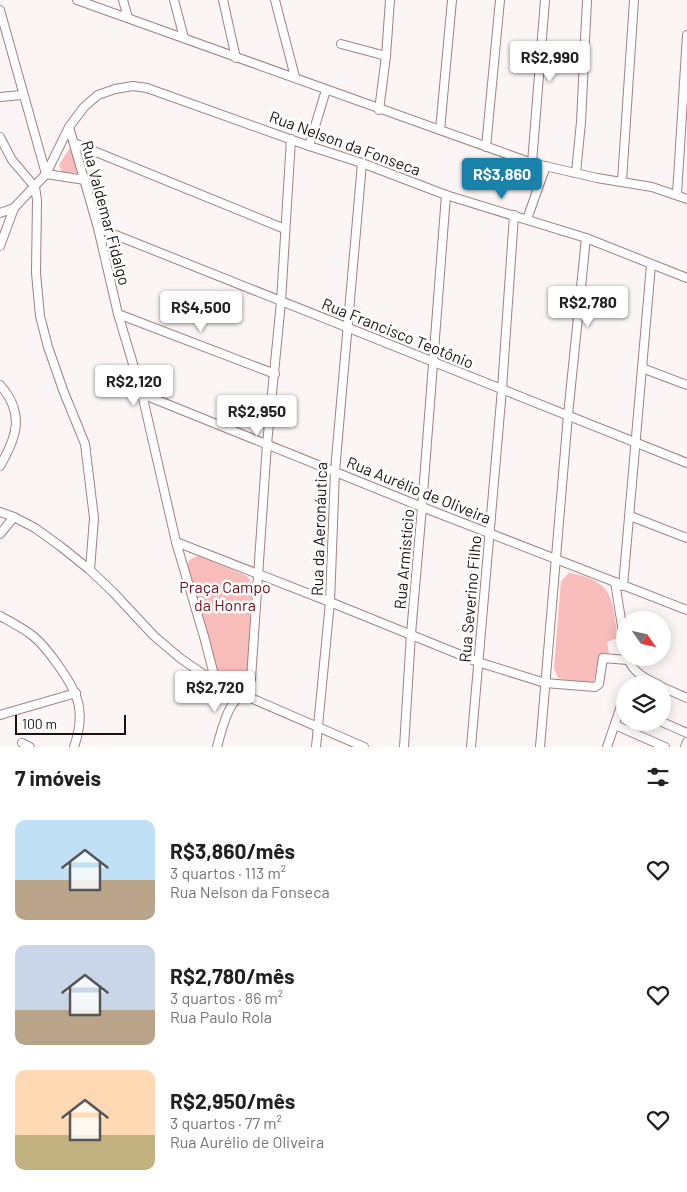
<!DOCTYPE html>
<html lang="pt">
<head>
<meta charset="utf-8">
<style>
  :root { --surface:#fff; --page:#f2f2f2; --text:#202124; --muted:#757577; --accent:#1982ab }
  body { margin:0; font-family:Barlow,sans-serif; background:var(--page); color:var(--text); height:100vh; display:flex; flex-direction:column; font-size:19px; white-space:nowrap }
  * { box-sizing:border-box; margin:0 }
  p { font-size:16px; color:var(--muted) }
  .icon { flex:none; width:28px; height:28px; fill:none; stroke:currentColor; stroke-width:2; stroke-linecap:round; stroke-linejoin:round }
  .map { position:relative; height:747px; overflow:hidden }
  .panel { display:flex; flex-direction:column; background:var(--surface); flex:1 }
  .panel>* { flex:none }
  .needle { width:32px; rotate:124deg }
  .fabs { position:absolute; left:616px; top:611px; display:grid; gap:10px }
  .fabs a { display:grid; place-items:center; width:55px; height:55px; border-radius:50%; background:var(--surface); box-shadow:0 2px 12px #0003; font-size:25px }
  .scale { position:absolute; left:15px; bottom:12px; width:111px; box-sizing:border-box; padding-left:5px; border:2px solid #1c1111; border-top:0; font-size:14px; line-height:18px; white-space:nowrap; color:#1c1111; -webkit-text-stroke:4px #fff; paint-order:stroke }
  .price { position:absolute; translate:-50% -42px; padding:0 11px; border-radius:5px; background:#fff; color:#222; font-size:16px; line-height:32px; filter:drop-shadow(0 1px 2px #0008) }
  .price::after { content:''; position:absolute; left:50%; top:30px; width:15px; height:11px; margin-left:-8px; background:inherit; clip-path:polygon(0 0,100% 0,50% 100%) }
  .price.selected { background:var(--accent); color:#fff }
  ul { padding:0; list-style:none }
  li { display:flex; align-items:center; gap:15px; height:125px; padding:0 15px }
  li span { display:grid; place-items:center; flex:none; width:140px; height:100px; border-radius:10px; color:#555 }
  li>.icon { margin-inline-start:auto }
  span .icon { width:60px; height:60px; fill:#fffc; stroke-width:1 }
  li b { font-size:21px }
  h2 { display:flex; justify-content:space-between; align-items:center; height:60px; padding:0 15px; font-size:21px }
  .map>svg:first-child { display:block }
  .green { fill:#f8bcba }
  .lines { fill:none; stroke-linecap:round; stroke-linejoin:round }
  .street-casing { stroke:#a18280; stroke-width:10 }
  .street { stroke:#fff; stroke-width:8 }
  .labels { text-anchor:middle; stroke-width:5; stroke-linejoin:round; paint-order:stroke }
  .street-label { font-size:16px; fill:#1c1111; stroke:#fff }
  .park-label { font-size:16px; fill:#740d1c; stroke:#fff }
</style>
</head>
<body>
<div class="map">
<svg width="687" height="747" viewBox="0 0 687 747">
  <rect width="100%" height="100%" fill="#fcf5f5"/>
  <g class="green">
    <polygon points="73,146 79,171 78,173 62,172 59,165 69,149"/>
    <path d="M200 556 247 576 252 583 247 682 243 686 226 684 219 677 187 567C188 560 193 556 200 556Z"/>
    <path d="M569 573C583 575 603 581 609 595 615 607 615 624 618 638L607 642 609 653 604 654 597 665 593 685 558 678 554 668 561 581Z"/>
  </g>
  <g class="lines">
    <defs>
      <g id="street">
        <polyline points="77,0 532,163 597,178 652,187 687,199"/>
        <polyline points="123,0 128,18"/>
        <polyline points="174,0 184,38"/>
        <polyline points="223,0 236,58"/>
        <polyline points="275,0 295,77"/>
        <polyline points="0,10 46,174 85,180"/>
        <polyline points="341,44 386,56 379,110"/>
        <polyline points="386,56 390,0"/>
        <polyline points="0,97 22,95"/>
        <polyline points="69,127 98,228 118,314 142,394 176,542 205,640 216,683"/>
        <polyline points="440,130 452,0"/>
        <polyline points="0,137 12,160 35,187 37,200 36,273 40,316 48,347 63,390 85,444 94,518 90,570"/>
        <polyline points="74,143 285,229"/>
        <polyline points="309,146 326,90"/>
        <polyline points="486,147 500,0"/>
        <polyline points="532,163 545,0"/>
        <polyline points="576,173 581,122 587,0"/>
        <polyline points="622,181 634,0"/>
        <polyline points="677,194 687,35"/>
        <polyline points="0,213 14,208 46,174 69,127 84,107 98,95 115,89 133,86 147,88 309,146 362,163 446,195 586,238 687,278"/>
        <polyline points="527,219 546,166"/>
        <polyline points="98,228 687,463"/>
        <polyline points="0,246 14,208"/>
        <polyline points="118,314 275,374"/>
        <polyline points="642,368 687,385"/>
        <path d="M0 385C25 413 17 437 0 466"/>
        <polyline points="142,394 422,507 687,610"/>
        <polyline points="0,512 14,517 35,528 60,546 90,570 113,592 154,636 180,658 216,683 364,747"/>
        <polyline points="630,516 687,538"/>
        <polyline points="0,534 14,517"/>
        <polyline points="176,542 330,602 478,662 545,683 595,687 599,684 603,658 628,660"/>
        <polyline points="615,582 625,645"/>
        <polyline points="623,586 651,265"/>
        <path d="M0 616C11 622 23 628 33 636 43 644 51 655 58 665 79 694 86 712 74 747"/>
        <path d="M628 658C632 672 646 679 659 685"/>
        <polyline points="662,687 687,698"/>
        <polyline points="0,715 76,693"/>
        <polyline points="662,722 687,733"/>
        <polyline points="615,725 665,747"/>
        <polyline points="22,743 30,747"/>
        <path d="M217 747C221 733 224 717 232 705 239 695 247 690 251 679L267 444 281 302 291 139"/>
        <polyline points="316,747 330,602 335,471 362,163"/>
        <polyline points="404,747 411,634 422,507 446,195"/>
        <polyline points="471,747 502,389 514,215"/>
        <polyline points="540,747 568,415 586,238"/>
        <polyline points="607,747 621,706 625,708"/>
        <polyline points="685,747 687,742"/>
      </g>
    </defs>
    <use href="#street" class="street-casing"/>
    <use href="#street" class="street"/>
  </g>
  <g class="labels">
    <g class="street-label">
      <text transform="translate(345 143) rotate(20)" y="6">Rua Nelson da Fonseca</text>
      <text transform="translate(106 213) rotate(75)" y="6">Rua Valdemar Fidalgo</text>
      <text transform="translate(398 333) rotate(22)" y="6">Rua Francisco Teotônio</text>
      <text transform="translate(419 490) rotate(22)" y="6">Rua Aurélio de Oliveira</text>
      <text transform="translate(319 529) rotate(-88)" y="6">Rua da Aeronáutica</text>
      <text transform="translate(404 559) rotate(-85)" y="6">Rua Armistício</text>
      <text transform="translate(470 599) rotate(-85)" y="6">Rua Severino Filho</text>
    </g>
    <g class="park-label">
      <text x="225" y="593">Praça Campo<tspan x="225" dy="18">da Honra</tspan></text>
    </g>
  </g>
</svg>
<div class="fabs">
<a><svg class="needle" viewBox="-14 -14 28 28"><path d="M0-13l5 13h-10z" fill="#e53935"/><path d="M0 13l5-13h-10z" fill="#757577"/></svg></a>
<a><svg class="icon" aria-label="layers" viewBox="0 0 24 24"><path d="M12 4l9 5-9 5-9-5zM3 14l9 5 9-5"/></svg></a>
</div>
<div class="scale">100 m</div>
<b class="price" style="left:550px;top:83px">R$2,990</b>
<b class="price selected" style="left:502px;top:200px">R$3,860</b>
<b class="price" style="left:588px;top:328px">R$2,780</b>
<b class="price" style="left:201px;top:333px">R$4,500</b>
<b class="price" style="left:134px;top:407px">R$2,120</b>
<b class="price" style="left:257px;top:437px">R$2,950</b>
<b class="price" style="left:215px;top:713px">R$2,720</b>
</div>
<section class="panel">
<h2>7 imóveis<svg class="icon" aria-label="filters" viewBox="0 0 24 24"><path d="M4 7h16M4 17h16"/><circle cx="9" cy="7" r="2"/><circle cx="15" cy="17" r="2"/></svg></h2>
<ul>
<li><span style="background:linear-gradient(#bfe0f5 60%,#b9a48a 0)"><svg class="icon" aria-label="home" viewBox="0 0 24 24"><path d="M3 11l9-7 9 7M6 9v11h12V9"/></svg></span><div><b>R$3,860/mês</b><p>3 quartos · 113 m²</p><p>Rua Nelson da Fonseca</p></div><svg class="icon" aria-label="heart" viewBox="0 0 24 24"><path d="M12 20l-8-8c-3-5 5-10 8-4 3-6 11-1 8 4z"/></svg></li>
<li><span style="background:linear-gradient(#c9d6e8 65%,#b9a48a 0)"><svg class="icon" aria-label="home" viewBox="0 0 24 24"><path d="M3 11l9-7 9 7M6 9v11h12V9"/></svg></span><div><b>R$2,780/mês</b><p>3 quartos · 86 m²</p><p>Rua Paulo Rola</p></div><svg class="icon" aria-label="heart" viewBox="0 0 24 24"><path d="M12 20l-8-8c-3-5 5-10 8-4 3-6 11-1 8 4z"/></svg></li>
<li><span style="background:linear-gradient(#ffd9b3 65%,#c2b280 0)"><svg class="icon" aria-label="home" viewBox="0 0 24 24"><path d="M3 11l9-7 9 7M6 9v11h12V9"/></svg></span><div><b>R$2,950/mês</b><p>3 quartos · 77 m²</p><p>Rua Aurélio de Oliveira</p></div><svg class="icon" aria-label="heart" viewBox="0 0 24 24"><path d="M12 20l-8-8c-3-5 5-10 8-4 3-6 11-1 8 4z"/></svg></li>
</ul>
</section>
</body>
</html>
